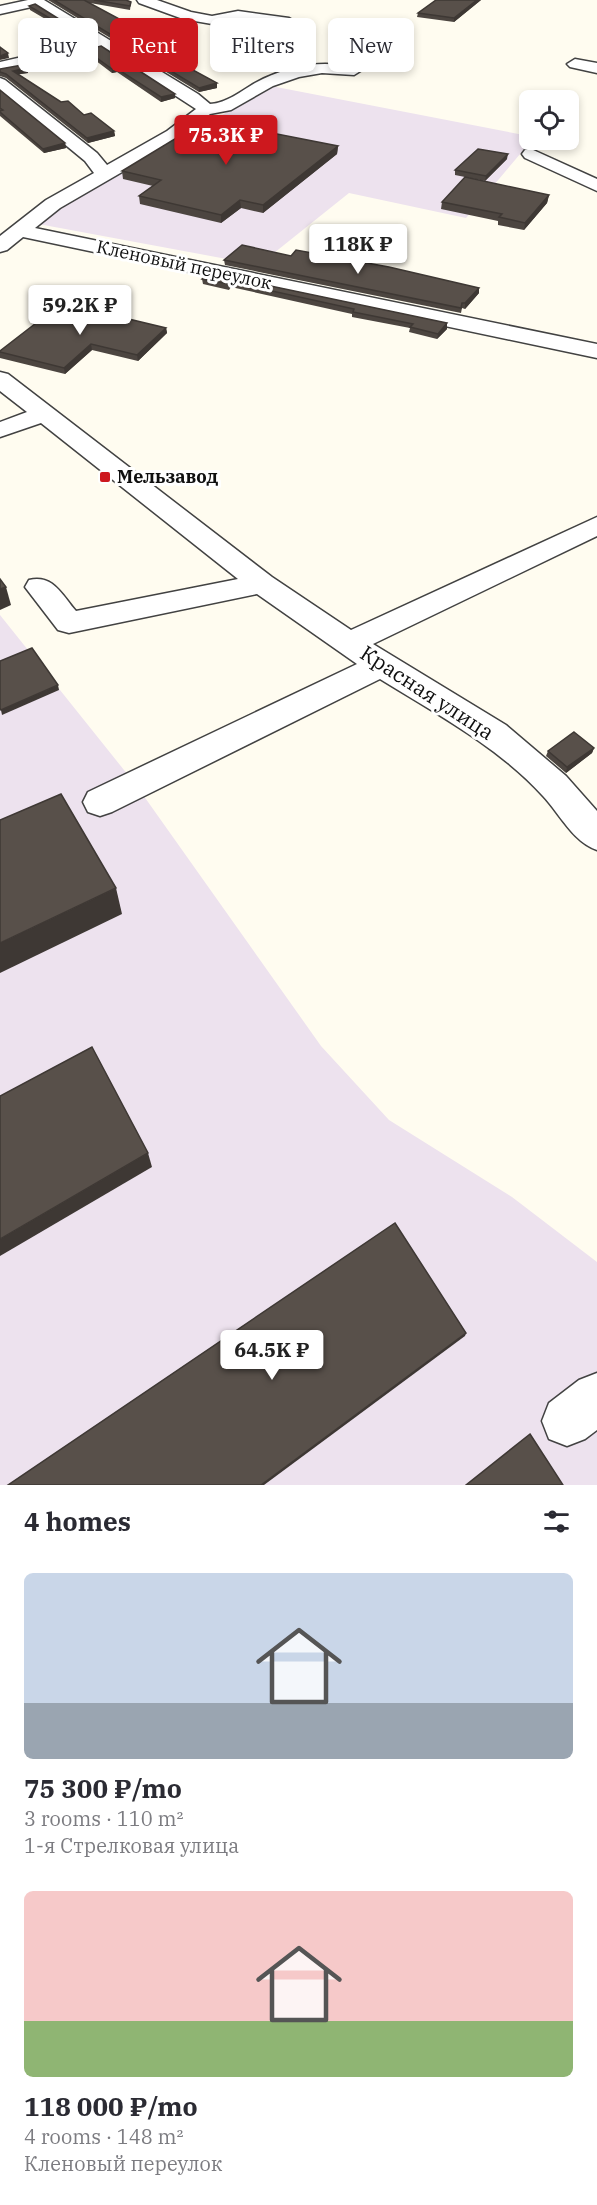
<!DOCTYPE html>
<html lang="en">
<head>
<meta charset="utf-8">
<style>
  :root { --surface:#fff; --page:#f7f7f7; --text:#2b2b33; --muted:#7c7c81; --accent:#cd181e }
  body { margin:0; font-family:"IBM Plex Serif",serif; background:var(--page); color:var(--text); height:100vh; display:flex; flex-direction:column; font-size:22px; white-space:nowrap }
  * { box-sizing:border-box; margin:0 }
  p { font-size:20px; color:var(--muted) }
  .icon { flex:none; width:33px; height:33px; fill:none; stroke:currentColor; stroke-width:2; stroke-linecap:round; stroke-linejoin:round }
  .map { position:relative; height:1485px; overflow:hidden }
  .drawer { display:flex; flex-direction:column; background:var(--surface); flex:1 }
  .drawer>* { flex:none }
  .top-card { position:absolute; left:18px; top:18px; width:561px; height:54px; display:flex; gap:12px }
  .buttons { position:absolute; left:519px; top:90px; display:grid; gap:12px }
  .buttons a { display:grid; place-items:center; width:60px; height:60px; border-radius:9px; background:var(--surface); box-shadow:0 3px 9px #0003; font-size:30px }
  .price { position:absolute; translate:-50% -51px; padding:0 14px; border-radius:6px; background:#fff; color:#222; font-size:20px; line-height:39px; filter:drop-shadow(0 2px 3px #0008) }
  .price::after { content:''; position:absolute; left:50%; top:36px; width:18px; height:14px; margin-left:-9px; background:inherit; clip-path:polygon(0 0,100% 0,50% 100%) }
  .price.on { background:var(--accent); color:#fff }
  ul { padding:0; list-style:none }
  li { display:grid; align-content:center; gap:12px; height:318px; padding:0 24px }
  li span { display:grid; place-items:center; height:186px; border-radius:9px; color:#555 }
  li>.icon { margin-inline-start:auto }
  span .icon { width:108px; height:108px; fill:#fffc; stroke-width:1 }
  li b { font-size:26px }
  h2 { display:flex; justify-content:space-between; align-items:center; height:72px; padding:0 24px; font-size:26px }
  .pill { padding:0 21px; border-radius:9px; background:var(--surface); box-shadow:0 3px 9px #0003; font-size:21px; line-height:54px }
  .pill.on { background:var(--accent); color:#fff }
  .map>svg:first-child { display:block }
  .industrial { fill:#ede2ee }
  .lines { fill:none; stroke-linecap:round; stroke-linejoin:round }
  .minor-casing { stroke:#424242; stroke-width:3 }
  .minor { fill:#fff; fill-rule:evenodd }
  .wall { fill:#4c4540 }
  .shaded-wall { fill:#3e3834 }
  .building { fill:#58504a; stroke:#3e3834; stroke-width:1.5 }
  .poi-dot { fill:#cd181e; stroke:#fff; stroke-width:2 }
  .labels { text-anchor:middle; stroke-width:6; stroke-linejoin:round; paint-order:stroke }
  .far-street-label { font-size:18px; fill:#0f0f0f; stroke:#fff }
  .far-poi-label { font-size:18px; font-weight:bold; fill:#0f0f0f; stroke:#fff; text-anchor:start }
  .street-label { font-size:21px; fill:#0f0f0f; stroke:#fff }
</style>
</head>
<body>
<div class="map">
<svg width="597" height="1485" viewBox="0 0 597 1485">
  <rect width="100%" height="100%" fill="#fffcf0"/>
  <g class="industrial">
    <polygon points="271,86 529,136 530,140 532,140 466,218 349,193 259,265 33,223 147,154 163,150"/>
    <polygon points="0,615 136,785 321,1046 389,1120 512,1197 597,1262 597,1485 0,1485"/>
  </g>
  <g class="lines">
    <defs>
      <g id="minor">
        <path d="M28 0H44L198 94 210 104C227 103 241 91 255 83 280 69 313 61 340 65 348 66 356 64 362 70L354 75 322 73 299 77 273 86 231 110 210 114 179 139 60 208 35 228 597 344V358L23 237 7 250 0 252V236L46 200 94 173 85 161 0 91V78L5 80 97 153 107 165 167 131 196 109 102 48 0 72V62L92 41 36 6 0 14V6Z"/>
        <polygon points="137,0 157,0 191,12 212,16 238,11 289,18 296,22 289,26 238,19 212,24 183,19 139,3"/>
        <polygon points="575,59 597,63 597,73 570,67 567,64"/>
        <polygon points="531,149 597,179 597,191 525,158 522,154 525,150"/>
        <path d="M0 372 8 374 272 577 351 630 597 517V536L373 644 506 725 566 776 597 811V850C573 842 560 814 543 796 500 748 435 713 380 679L112 812 100 816 88 812 83 802 88 792 357 664 257 594 69 633 58 630 25 587 29 580C53 574 62 595 76 611L238 579 41 423 0 437V422L27 412 0 391Z"/>
        <polygon points="597,1373 597,1430 585,1439 567,1446 549,1439 542,1421 549,1403 579,1380"/>
      </g>
    </defs>
    <use href="#minor" class="minor-casing"/>
    <use href="#minor" class="minor"/>
  </g>
  <g class="wall">
    <polygon points="48,0 126,0 131,2 130,10 90,3 125,26 123,32 217,83 217,88 199,92"/>
    <polygon points="436,0 481,0 454,22 417,17 418,13"/>
    <polygon points="29,6 86,40 72,43 47,24 47,20 30,10"/>
    <polygon points="86,50 175,94 175,98 161,102 117,72 112,73 87,54"/>
    <polygon points="27,68 28,73 18,74 61,102 114,131 115,136 88,143 6,78 0,76 0,69"/>
    <polygon points="0,90 65,143 66,148 44,153 0,116"/>
    <polygon points="338,146 337,154 263,213 241,208 221,223 140,204 139,196 153,186 123,179 122,171"/>
    <polygon points="507,159 485,181 455,175 455,170"/>
    <polygon points="549,195 547,203 524,230 498,225 498,221 441,209 442,202"/>
    <polygon points="291,256 479,293 465,309 462,308 461,313 225,265 224,260"/>
    <polygon points="209,273 447,323 447,329 437,339 409,332 410,328 352,317 352,314 231,287 229,290 203,284 202,279"/>
    <polygon points="166,328 167,333 138,361 92,350 65,374 0,358 0,351"/>
    <polygon points="594,748 592,753 566,773 546,756 548,751"/>
  </g>
  <g class="shaded-wall">
    <polygon points="477,0 481,0 454,22 454,18"/>
    <polygon points="86,36 86,40 72,43 72,39"/>
    <polygon points="8,53 9,58 0,60 0,56"/>
    <polygon points="27,68 28,73 14,75 13,71"/>
    <polygon points="116,68 117,72 112,73 112,69"/>
    <polygon points="217,83 217,88 199,92 199,88"/>
    <polygon points="175,94 175,98 161,102 161,97"/>
    <polygon points="114,131 115,136 88,143 87,138"/>
    <polygon points="65,143 66,148 44,153 43,149"/>
    <polygon points="338,146 337,154 263,213 263,205"/>
    <polygon points="508,154 507,159 485,181 486,176"/>
    <polygon points="549,195 547,203 524,230 525,223"/>
    <polygon points="240,200 241,208 221,223 221,215"/>
    <polygon points="479,288 479,293 465,309 465,303"/>
    <polygon points="447,323 447,329 437,339 438,334"/>
    <polygon points="166,328 167,333 138,361 137,355"/>
    <polygon points="91,344 92,350 65,374 64,368"/>
    <polygon points="6,587 11,605 0,610 0,589"/>
    <polygon points="58,685 59,690 2,715 1,710"/>
    <polygon points="594,748 592,753 566,773 567,767"/>
    <polygon points="116,888 122,914 0,973 0,943"/>
    <polygon points="148,1153 152,1167 0,1256 0,1239"/>
    <polygon points="466,1333 465,1336 264,1485 261,1485"/>
  </g>
  <g class="building">
    <polygon points="54,0 84,0 125,22 121,31 217,83 199,88"/>
    <polygon points="94,0 126,0 131,2 130,6"/>
    <polygon points="436,0 477,0 454,18 418,13"/>
    <polygon points="35,4 86,36 72,39 46,20 51,19 29,6"/>
    <polygon points="101,46 175,94 161,97 116,68 112,69 86,50"/>
    <polygon points="0,47 8,53 0,56"/>
    <polygon points="22,65 27,68 13,71 61,102 68,101 84,115 91,113 114,131 87,138 6,74 0,72 0,69"/>
    <polygon points="0,90 65,143 43,149 0,112 0,111 3,110 0,108"/>
    <polygon points="206,120 338,146 263,205 240,200 221,215 139,196 161,180 122,171"/>
    <polygon points="478,149 508,154 486,176 455,170"/>
    <polygon points="465,177 549,195 525,223 499,217 502,214 442,202"/>
    <polygon points="242,245 291,256 296,250 389,267 479,288 465,303 462,303 461,308 224,260"/>
    <polygon points="209,273 447,323 438,334 410,327 413,324 353,312 354,309 231,282 229,284 202,279"/>
    <polygon points="62,303 166,328 137,355 91,344 64,368 0,352 0,351"/>
    <polygon points="0,579 6,587 0,589"/>
    <polygon points="32,648 58,685 1,710 0,708 0,661"/>
    <polygon points="574,732 594,748 567,767 548,751"/>
    <polygon points="61,794 116,888 0,943 0,820"/>
    <polygon points="92,1047 148,1153 0,1239 0,1096"/>
    <polygon points="395,1223 466,1333 261,1485 8,1485"/>
    <polygon points="530,1434 563,1485 466,1485"/>
  </g>
  <rect class="poi-dot" x="99" y="471" width="12" height="12" rx="3"/>
  <g class="labels">
    <g class="far-street-label">
      <text transform="translate(184 265) rotate(12)" y="6">Кленовый переулок</text>
    </g>
    <g class="far-poi-label">
      <text x="117" y="483">Мельзавод</text>
    </g>
    <g class="street-label">
      <text transform="translate(427 693) rotate(33)" y="7">Красная улица</text>
    </g>
  </g>
</svg>
<div class="buttons">
<a><svg class="icon" aria-label="locate" viewBox="0 0 24 24"><circle cx="12" cy="12" r="6"/><path d="M12 2v4M12 18v4M2 12h4M18 12h4"/></svg></a>
</div>
<b class="price on" style="left:226px;top:166px">75.3K ₽</b>
<b class="price" style="left:358px;top:275px">118K ₽</b>
<b class="price" style="left:80px;top:336px">59.2K ₽</b>
<b class="price" style="left:272px;top:1381px">64.5K ₽</b>
<div class="top-card">
<a class="pill">Buy</a>
<a class="pill on">Rent</a>
<a class="pill">Filters</a>
<a class="pill">New</a>
</div>
</div>
<section class="drawer">
<h2>4 homes<svg class="icon" aria-label="filters" viewBox="0 0 24 24"><path d="M4 7h16M4 17h16"/><circle cx="9" cy="7" r="2"/><circle cx="15" cy="17" r="2"/></svg></h2>
<ul>
<li><span style="background:linear-gradient(#c9d6e8 70%,#9aa5b1 0)"><svg class="icon" aria-label="home" viewBox="0 0 24 24"><path d="M3 11l9-7 9 7M6 9v11h12V9"/></svg></span><div><b>75 300 ₽/mo</b><p>3 rooms · 110 m²</p><p>1-я Стрелковая улица</p></div></li>
<li><span style="background:linear-gradient(#f6c9c9 70%,#8fb573 0)"><svg class="icon" aria-label="home" viewBox="0 0 24 24"><path d="M3 11l9-7 9 7M6 9v11h12V9"/></svg></span><div><b>118 000 ₽/mo</b><p>4 rooms · 148 m²</p><p>Кленовый переулок</p></div></li>
</ul>
</section>
</body>
</html>
